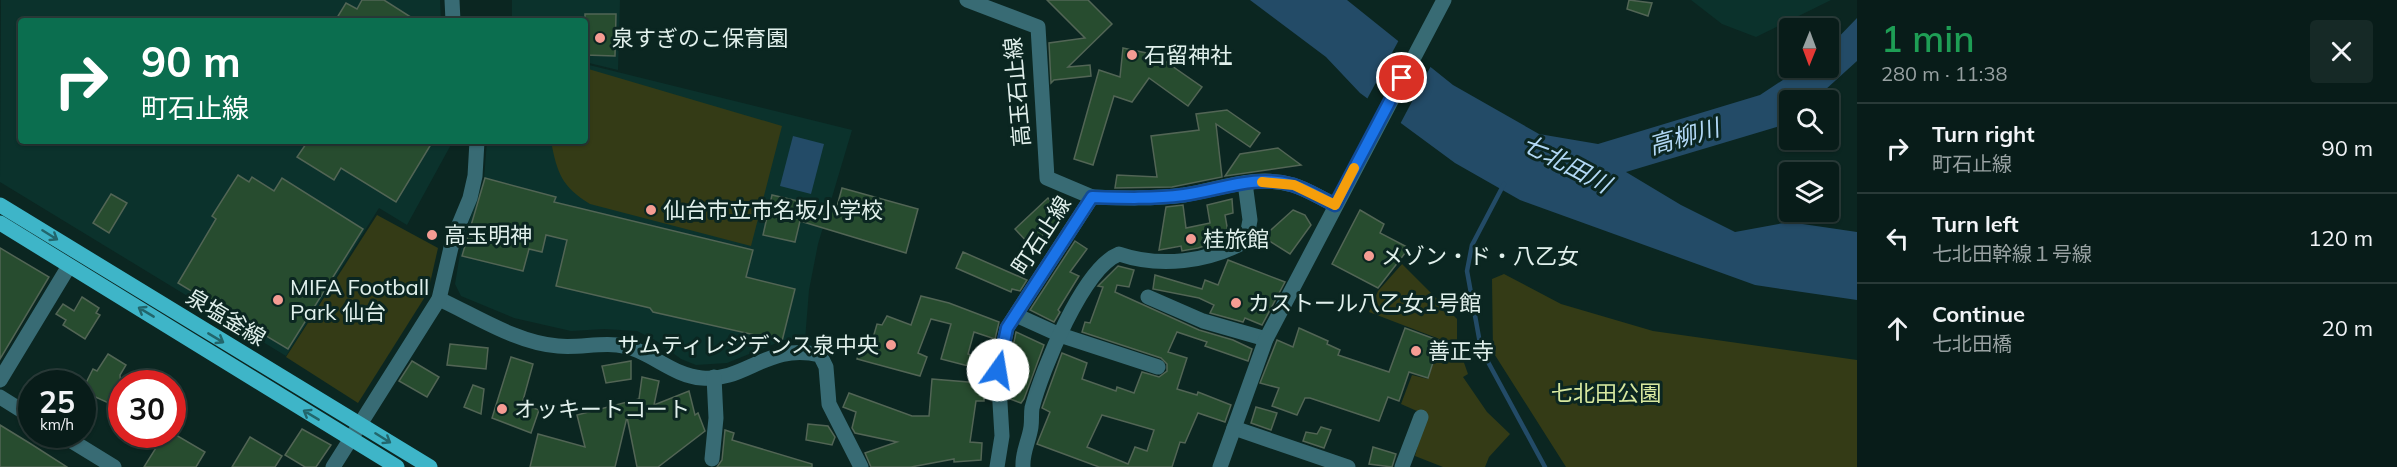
<!DOCTYPE html>
<html lang="en">
<head>
<meta charset="utf-8">
<style>
	:root { --surface:#081c19; --page:#162926; --text:#f1f3f6; --muted:#98a1a2; --line:#293a38 }
	body { margin:0; font-family:Mulish,"Noto Sans JP",sans-serif; background:var(--page); color:var(--text); height:100vh; display:flex; flex-direction:column; font-size:22px; white-space:nowrap }
	* { box-sizing:border-box; margin:0 }
	p { font-size:20px; color:var(--muted) }
	.icon { flex:none; width:33px; height:33px; fill:none; stroke:currentColor; stroke-width:2; stroke-linecap:round; stroke-linejoin:round }
	.map { position:relative; flex:1; overflow:hidden }
	.panel { display:flex; flex-direction:column; background:var(--surface); width:540px }
	.panel>* { flex:none }
	.hud { position:absolute; left:18px; top:18px; width:570px; height:126px; border-radius:6px; box-shadow:0 2px 4px #0004,0 0 0 2px var(--line); background:#0b6e4f; color:#fff; overflow:hidden }
	.needle { width:39px; rotate:181deg }
	.fabs { position:absolute; left:1779px; top:18px; display:grid; gap:12px }
	.fabs a { display:grid; place-items:center; width:60px; height:60px; border-radius:6px; background:var(--surface); box-shadow:0 2px 4px #0004,0 0 0 2px var(--line); font-size:30px }
	.speed { position:absolute; left:18px; top:370px; display:flex; gap:12px; font-size:30px; font-weight:700; text-align:center }
	.speed>* { display:grid; place-content:center; width:78px; height:78px; border-radius:50%; background:var(--surface); box-shadow:0 2px 4px #0004,0 0 0 2px var(--line); line-height:1 }
	.speed small { font-size:15px; font-weight:400 }
	.speed .limit { border:9px solid #d22; background:#fff; color:#111 }
	.pin { position:absolute; display:grid; place-items:center; width:51px; height:51px; color:#fff; margin:-26px; border:3px solid #fff; border-radius:50%; box-shadow:0 2px 6px #0007 }
	.me { position:absolute; width:66px; margin:-33px; rotate:13deg; stroke-linejoin:round; filter:drop-shadow(0 0 4px #0008) }
	.turn { display:flex; align-items:center; gap:21px; height:126px; padding:0 24px; font-size:27px }
	.turn .icon { width:78px; height:78px; stroke-width:2.5 }
	.turn b { display:block; font-size:42px; line-height:51px }
	.round { display:grid; place-items:center; flex:none; width:63px; height:63px; border-radius:6px; background:var(--page) }
	.summary { display:flex; align-items:center; justify-content:space-between; height:102px; padding:0 24px }
	h1 { font-size:36px; font-weight:600; line-height:45px; color:#1e9e55 }
	ul { padding:0; list-style:none }
	li { display:flex; align-items:center; gap:18px; height:90px; padding:0 24px; border-top:2px solid var(--line) }
	li div { flex:1 }
	li b { display:block; font-size:22px }
	li em { font-style:normal }
	main { display:flex; flex:1; min-height:0 }
	.map>svg:first-child { display:block }
	.built { fill:#0b322c }
	.green { fill:#343b16 }
	.water { fill:#234b67 }
	.pier { fill:#0b2621 }
	.lines { fill:none; stroke-linecap:round; stroke-linejoin:round }
	.stream { stroke:#234b67; stroke-width:4.5 }
	.building { fill:#274c2f; stroke:#526555; stroke-width:1.5; fill-rule:evenodd }
	.minor { stroke:#386b74; stroke-width:15 }
	.major { stroke:#3eb5c8; stroke-width:15 }
	.oneway { stroke:#22666c }
	.route-casing { stroke:#114b97; stroke-width:15 }
	.route { stroke:#1a73e8; stroke-width:10 }
	.slow { stroke:#f59e0b; stroke-width:10 }
	.poi-dot { fill:#f59c93; stroke:#0b2621; stroke-width:2 }
	.labels { text-anchor:middle; stroke-width:6; stroke-linejoin:round; paint-order:stroke }
	.poi-label { font-size:22px; fill:#e1f0ec; stroke:#0b2621; text-anchor:start }
	.street-label { font-size:22px; fill:#e1f0ec; stroke:#0b2621 }
	.park-label { font-size:22px; fill:#d8e89f; stroke:#0b2621 }
	.water-label { font-size:24px; font-style:italic; fill:#b2d8f5; stroke:#0b2621 }
</style>
</head>
<body>
<main>
<div class="map">
<svg width="1857" height="467" viewBox="0 0 1857 467">
	<rect width="100%" height="100%" fill="#0b2621"/>
	<g class="built">
		<path d="M1,0H440L441,21H21V141H453L407,225L379,208L286,356L0,182Z"/>
		<path d="M512,0H620L618,70L585,62V21H512Z"/>
		<path d="M1691,0H1831L1756,37L1722,24Z"/>
		<path d="M585,64L852,130L818,244L809,290L805,340H784L727,363L696,365L681,359L655,340L637,331L604,329L571,331L514,318L461,296L455,284L462,242L484,179L487,141H585Z"/>
	</g>
	<g class="green">
		<path d="M585,68L782,126L751,246L590,204C562,187 557,173 551,141H585Z"/>
		<path d="M377,215L438,248L428,292L358,403L286,357Z"/>
		<path d="M1402,264L1457,319V343L1468,374L1463,377L1487,412L1510,434L1489,457L1485,467H1443L1415,456L1426,415L1401,404L1412,375L1428,379L1442,340L1369,312L1378,291Z"/>
		<path d="M1504,274L1561,304L1653,331L1857,360V467H1566L1493,352L1492,279Z"/>
	</g>
	<g class="water">
		<path d="M1250,0H1347L1453,85L1539,134L1598,144L1760,95L1801,68H1828L1829,47L1857,18V61L1814,100H1790L1789,119L1780,126L1626,172L1681,205L1735,232L1789,222L1857,232V300L1755,285L1520,200L1455,163L1360,93L1326,57Z"/>
		<path d="M793,136L824,144L811,194L780,186Z"/>
	</g>
	<path class="pier" d="M1400,38L1432,64L1399,126L1366,101Z"/>
	<g class="lines">
		<path class="stream" d="M1504,184L1472,245L1467,271L1481,349L1545,467"/>
	</g>
	<g class="building">
		<path d="M362,0H384L417,21H335L346,3L357,9Z"/>
		<path d="M1047,0H1088L1112,24L1068,67L1090,65L1091,76L1054,80L1051,83L1049,43L1085,38Z"/>
		<path d="M1629,0L1652,3L1648,16L1627,9Z"/>
		<path d="M585,14H616L615,56L585,55Z"/>
		<path d="M1123,48L1156,55L1202,87L1188,106L1149,78L1132,102L1114,96L1093,165L1074,159L1099,70L1120,77Z"/>
		<path d="M1227,110L1260,133L1250,147L1216,124L1222,177L1172,187L1115,188L1117,175L1157,177L1151,136L1199,130L1196,114Z"/>
		<path d="M308,141H433L396,202L341,168L334,180L297,157Z"/>
		<path d="M1278,148L1301,165L1225,176L1240,154Z"/>
		<path d="M238,175L249,182L252,177L274,191L282,178L363,229L288,349L178,283L216,219L212,216Z"/>
		<path d="M485,178L556,197L554,202L753,250L746,277L795,289L782,341L653,312L650,308L556,286L567,240L546,235L542,252L529,249L523,271L462,256Z"/>
		<path d="M842,188L918,209L906,253L800,221L795,242L763,235L772,195L836,210Z"/>
		<path d="M111,194L127,203L109,233L93,223Z"/>
		<path d="M1048,198L1064,215L1031,246L1015,229Z"/>
		<path d="M1232,199L1233,213L1225,215L1229,238L1198,248L1182,251L1181,246L1159,250L1166,207L1183,205L1186,228L1210,223L1207,205Z"/>
		<path d="M1293,210L1305,215L1311,225L1290,254L1263,237Z"/>
		<path d="M1360,210L1384,224L1380,233L1409,248L1378,288L1332,264Z"/>
		<path d="M1075,241L1087,249L1070,272L1079,276L1058,310L1060,312L1054,322L1030,310Z"/>
		<path d="M0,248L49,277L0,359Z"/>
		<path d="M963,252L1027,280L1020,291L1012,289L1011,292L956,268Z"/>
		<path d="M1228,260L1285,282L1262,325L1245,318L1243,322L1210,313L1214,305L1199,298L1153,289L1155,275L1202,289L1205,280L1218,285Z"/>
		<path d="M1118,266L1134,270L1129,287L1117,285L1115,292L1199,330L1233,340L1252,349L1248,361L1205,346L1207,342L1177,332L1168,352L1187,358L1177,389L1197,395L1198,392L1231,405L1225,422L1198,413L1185,443L1180,442L1172,467H1099L1037,444L1050,412L1042,408L1062,353L1087,363L1082,379L1116,391L1117,387L1134,393L1142,372L1159,377L1167,371V364L1161,358L1082,332L1085,322L1090,323L1103,287L1098,286ZM1102,415L1154,430L1147,451L1135,447L1128,464L1087,447Z"/>
		<path d="M921,296L949,303L999,322L995,339L974,332L968,354L990,361L988,371L941,359L951,324L931,319L918,353L927,357L920,376L857,359L865,336L873,338L877,324L882,325L887,316L911,325Z"/>
		<path d="M82,297L99,308L96,313L100,315L85,339L63,325L66,320L56,314L63,304L74,311Z"/>
		<path d="M1299,328L1328,341L1327,344L1340,350L1338,355L1389,372L1405,328L1440,341L1428,378L1409,372L1399,401L1388,397L1379,421L1310,398H1305L1297,415L1272,406L1279,388L1260,383L1277,340L1293,347Z"/>
		<path d="M1016,332L1044,345L1024,399L1021,403L1010,399L1009,386L1012,376L1008,375V372Z"/>
		<path d="M450,344L488,348L486,369L447,365Z"/>
		<path d="M108,354L126,365L120,375L122,409L82,391L93,369L97,371Z"/>
		<path d="M511,357L533,364L522,404L539,410L531,433L492,418Z"/>
		<path d="M412,361L439,377L427,397L399,381Z"/>
		<path d="M631,361V379L606,383L602,366Z"/>
		<path d="M642,377L659,381L654,405L689,391L695,415L698,413L705,431L658,467H637L627,417L615,467H530L538,434L585,447L577,415L639,399Z"/>
		<path d="M932,379L980,383L979,386L984,387V401H976L970,442L982,443L981,460L954,462V459L911,467H871L865,453L897,442L855,433L852,428L856,412L843,407L849,393L912,416H929Z"/>
		<path d="M473,385L484,389L481,414L464,407Z"/>
		<path d="M1256,407L1277,413L1271,430L1251,423Z"/>
		<path d="M808,424L828,426L835,437L832,445L806,440Z"/>
		<path d="M0,425L31,444L67,467H0Z"/>
		<path d="M1321,427L1331,430L1324,448L1303,441L1306,432L1317,434Z"/>
		<path d="M302,429L331,445L316,467H305L285,455Z"/>
		<path d="M725,430L734,433L732,440L812,464V467H717L722,460Z"/>
		<path d="M164,435H176L205,452L196,467H144Z"/>
		<path d="M250,437L282,456L275,467H232Z"/>
		<path d="M1373,447L1396,454L1392,467L1369,464Z"/>
	</g>
	<g class="lines">
		<g class="minor">
			<path d="M452,0L453,21"/>
			<path d="M967,0L1038,27L1047,178L1092,197"/>
			<path d="M1148,297L1203,321L1266,339"/>
			<path d="M439,299C476,316 517,343 558,346C577,348 598,343 617,345C648,348 671,376 702,378C746,382 768,342 820,355L826,367L829,404L861,467"/>
			<path d="M1016,315L1060,335L1158,367"/>
			<path d="M0,380L69,266"/>
			<path d="M0,397L32,417"/>
			<path d="M1234,428L1348,467"/>
			<path d="M62,435L114,467"/>
			<path d="M712,459L716,418L714,377"/>
			<path d="M333,467L439,299L453,239L470,198L475,176L477,141"/>
			<path d="M997,467L1002,436L998,370L1007,328L1092,197C1123,198 1153,199 1184,195C1221,189 1255,174 1293,185C1307,189 1322,199 1335,205"/>
			<path d="M1023,467C1022,452 1029,441 1031,427C1032,420 1031,414 1032,408C1042,370 1083,268 1119,254C1160,268 1208,262 1246,241L1250,220L1245,183"/>
			<path d="M1220,467L1266,339L1444,0"/>
			<path d="M1402,467L1421,417"/>
		</g>
		<g class="major">
			<path d="M0,205L430,467"/>
			<path d="M0,223L397,467"/>
		</g>
	</g>
	<defs><path id="oneway-shaft" d="M-6 0H5M1.5-3L5.5 0L1.5 3" fill="none" stroke-width="1.6" stroke-linecap="round" stroke-linejoin="round" transform="scale(1.5)"/></defs>
	<g class="oneway">
		<use href="#oneway-shaft" transform="translate(50 235) rotate(32)"/>
		<use href="#oneway-shaft" transform="translate(146 312) rotate(-149)"/>
		<use href="#oneway-shaft" transform="translate(216 338) rotate(31)"/>
		<use href="#oneway-shaft" transform="translate(311 415) rotate(-149)"/>
		<use href="#oneway-shaft" transform="translate(383 438) rotate(32)"/>
	</g>
	<g class="lines">
		<g class="route-casing">
			<path id="route" d="M998,370L1007,328L1092,197C1123,198 1153,199 1184,195C1221,190 1255,174 1293,185C1307,189 1322,199 1335,205L1402,78"/>
		</g>
		<use href="#route" class="route"/>
		<path class="slow" d="M1262,182L1294,185L1335,205L1354,168"/>
	</g>
	<g class="poi-dot">
		<circle cx="600" cy="38" r="6"/>
		<circle cx="1132" cy="55" r="6"/>
		<circle cx="651" cy="210" r="6"/>
		<circle cx="432" cy="235" r="6"/>
		<circle cx="1191" cy="239" r="6"/>
		<circle cx="1369" cy="256" r="6"/>
		<circle cx="278" cy="300" r="6"/>
		<circle cx="1236" cy="303" r="6"/>
		<circle cx="891" cy="345" r="6"/>
		<circle cx="1416" cy="351" r="6"/>
		<circle cx="502" cy="409" r="6"/>
	</g>
	<g class="labels">
		<g class="poi-label">
			<text x="612" y="46">泉すぎのこ保育園</text>
			<text x="1144" y="63">石留神社</text>
			<text x="663" y="218">仙台市立市名坂小学校</text>
			<text x="444" y="243">高玉明神</text>
			<text x="1203" y="247">桂旅館</text>
			<text x="1381" y="264">メゾン・ド・八乙女</text>
			<text x="290" y="295">MIFA Football<tspan x="290" dy="25">Park 仙台</tspan></text>
			<text x="1248" y="311">カストール八乙女1号館</text>
			<text x="879" y="353" text-anchor="end">サムティレジデンス泉中央</text>
			<text x="1428" y="359">善正寺</text>
			<text x="514" y="417">オッキートコート</text>
		</g>
		<g class="street-label">
			<text transform="translate(1017 92) rotate(-95)" y="8">高玉石止線</text>
			<text transform="translate(1041 235) rotate(-57)" y="8">町石止線</text>
			<text transform="translate(226 317) rotate(31)" y="8">泉塩釜線</text>
		</g>
		<g class="park-label">
			<text x="1606" y="401">七北田公園</text>
		</g>
		<g class="water-label">
			<text transform="translate(1684 137) rotate(-16)" y="8">高柳川</text>
			<text transform="translate(1566 164) rotate(28)" y="8">七北田川</text>
		</g>
	</g>
</svg>
<div class="fabs">
<a><svg class="needle" viewBox="-14 -14 28 28"><path d="M0-13l5 13h-10z" fill="#e53935"/><path d="M0 13l5-13h-10z" fill="#98a1a2"/></svg></a>
<a><svg class="icon" aria-label="search" viewBox="0 0 24 24"><circle cx="10" cy="10" r="6"/><path d="M15 15l6 6"/></svg></a>
<a><svg class="icon" aria-label="layers" viewBox="0 0 24 24"><path d="M12 4l9 5-9 5-9-5zM3 14l9 5 9-5"/></svg></a>
</div>
<div class="speed"><div>25<small>km/h</small></div><div class="limit">30</div></div>
<div class="pin" style="left:1402px;top:78px;background:#d93025"><svg class="icon" aria-label="arrive" viewBox="0 0 24 24"><path d="M6 21V4h12l-3 4 3 4H6"/></svg></div>
<svg class="me" style="left:998px;top:370px" viewBox="-20 -20 40 40"><circle r="19" fill="#fff"/><path d="M0-13L10 11 0 6-10 11z" fill="#1a73e8"/></svg>
<div class="hud">
<div class="turn"><svg class="icon" aria-label="right" viewBox="0 0 24 24"><path d="M7 20v-9h11M14 6l5 5-5 5"/></svg><div><b>90 m</b>町石止線</div></div>
</div>
</div>
<section class="panel">
<div class="summary"><div><h1>1 min</h1><p>280 m · 11:38</p></div><a class="round"><svg class="icon" aria-label="close" viewBox="0 0 24 24"><path d="M6 6l12 12M18 6L6 18"/></svg></a></div>
<ul>
<li><svg class="icon" aria-label="right" viewBox="0 0 24 24"><path d="M7 20v-9h11M14 6l5 5-5 5"/></svg><div><b>Turn right</b><p>町石止線</p></div><em>90 m</em></li>
<li><svg class="icon" aria-label="left" viewBox="0 0 24 24"><path d="M17 20v-9H6M10 6l-5 5 5 5"/></svg><div><b>Turn left</b><p>七北田幹線１号線</p></div><em>120 m</em></li>
<li><svg class="icon" aria-label="ahead" viewBox="0 0 24 24"><path d="M12 20V5M6 11l6-6 6 6"/></svg><div><b>Continue</b><p>七北田橋</p></div><em>20 m</em></li>
</ul>
</section>
</main>
</body>
</html>
